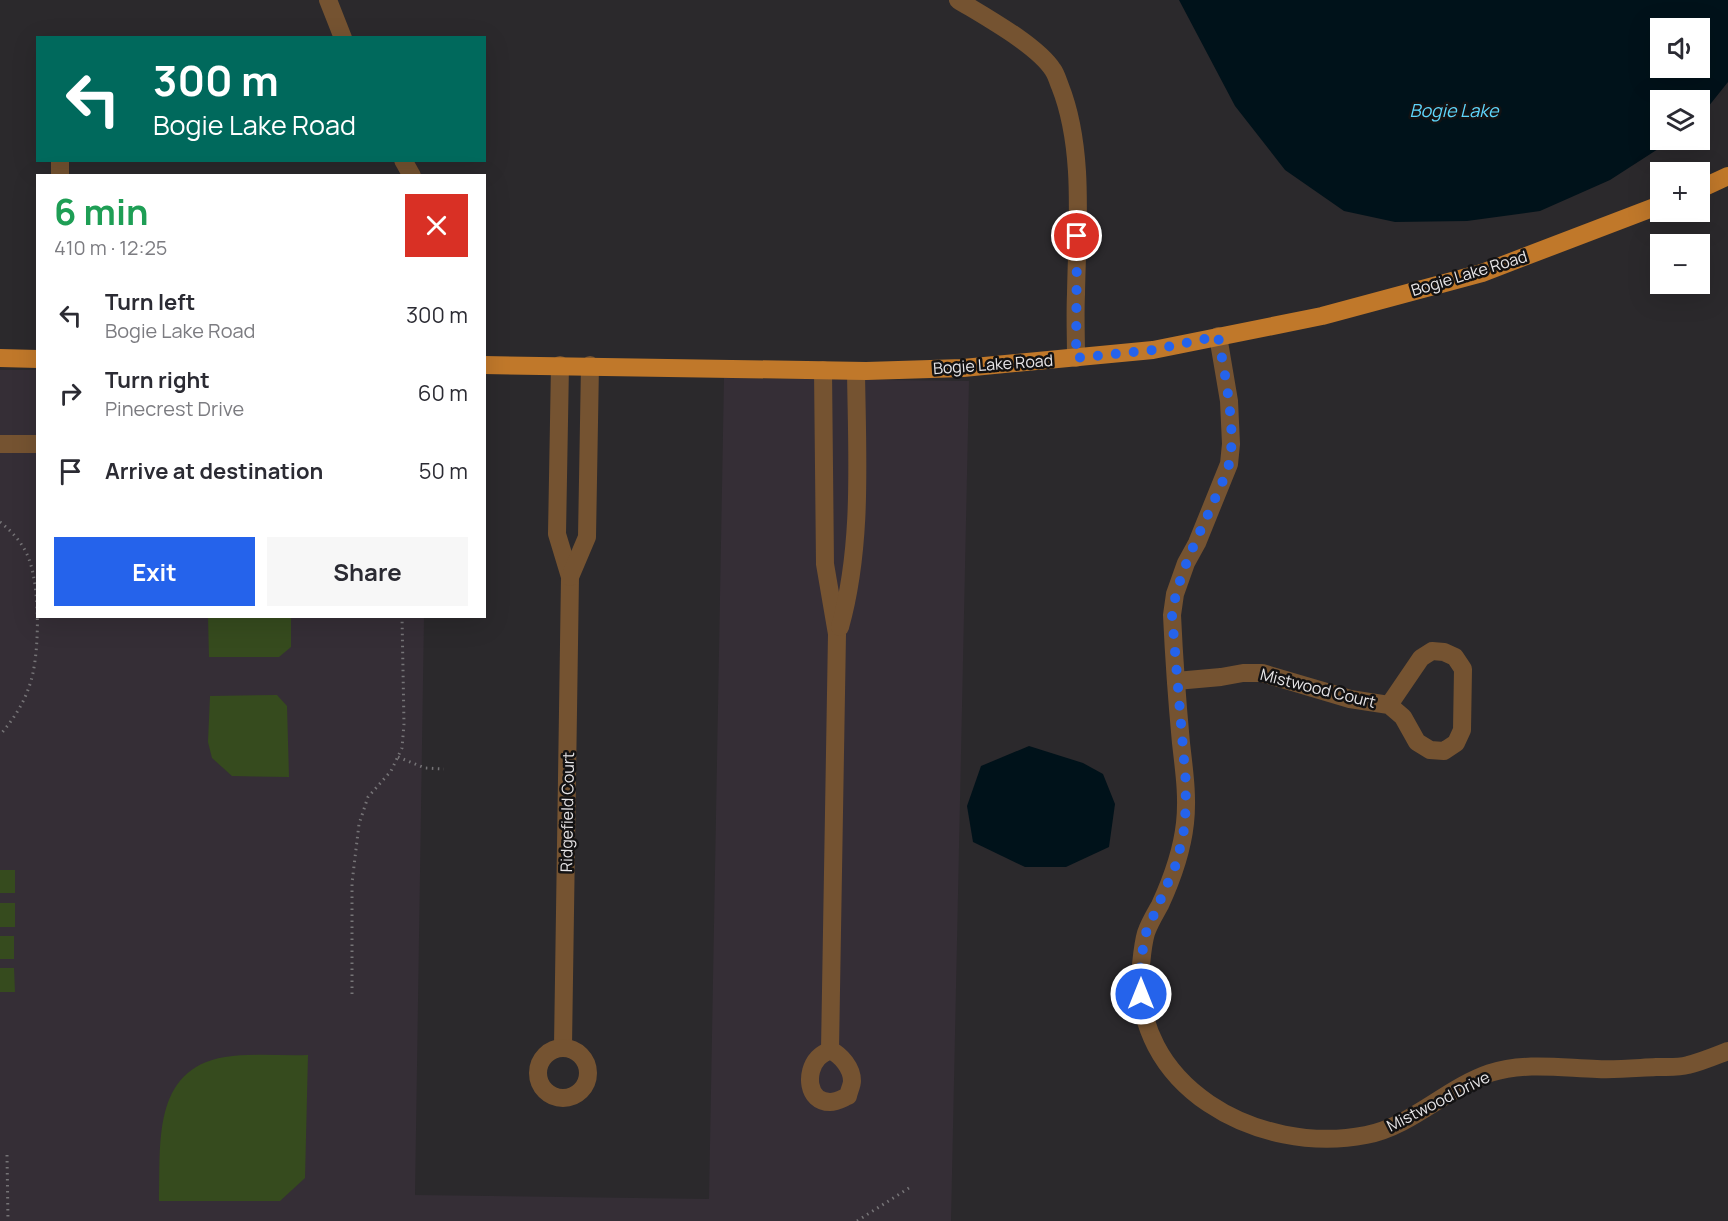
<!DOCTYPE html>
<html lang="en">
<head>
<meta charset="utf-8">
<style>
	:root { --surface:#fff; --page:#f7f7f7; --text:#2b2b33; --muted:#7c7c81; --accent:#2563eb }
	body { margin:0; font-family:Manrope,sans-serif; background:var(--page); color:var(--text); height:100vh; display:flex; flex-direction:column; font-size:22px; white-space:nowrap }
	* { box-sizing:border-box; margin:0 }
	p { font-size:20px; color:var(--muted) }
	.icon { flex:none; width:33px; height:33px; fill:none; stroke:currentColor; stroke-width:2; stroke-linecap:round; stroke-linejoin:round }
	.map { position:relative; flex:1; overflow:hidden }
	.sheet { position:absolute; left:36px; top:174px; width:450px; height:444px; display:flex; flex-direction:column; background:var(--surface); border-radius:0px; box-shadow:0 6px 24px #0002 }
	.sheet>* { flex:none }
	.hud { position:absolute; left:36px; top:36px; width:450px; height:126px; border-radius:0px; box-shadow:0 6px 24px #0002; background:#00695c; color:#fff; overflow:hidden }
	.controls { position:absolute; left:1650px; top:18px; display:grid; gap:12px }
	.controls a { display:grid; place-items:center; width:60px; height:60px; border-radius:0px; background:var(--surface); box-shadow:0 6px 24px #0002; font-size:30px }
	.pin { position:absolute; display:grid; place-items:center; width:51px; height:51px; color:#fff; margin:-26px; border:3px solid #fff; border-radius:50%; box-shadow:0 2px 6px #0007 }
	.me { position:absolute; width:66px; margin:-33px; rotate:0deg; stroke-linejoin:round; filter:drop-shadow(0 0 4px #0008) }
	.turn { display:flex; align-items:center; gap:21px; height:126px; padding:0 18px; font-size:27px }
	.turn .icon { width:78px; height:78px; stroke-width:2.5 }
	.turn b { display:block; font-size:42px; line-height:51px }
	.round { display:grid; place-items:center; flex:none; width:63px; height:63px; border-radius:0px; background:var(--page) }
	.headline { display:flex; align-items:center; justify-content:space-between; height:102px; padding:0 18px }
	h1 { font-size:36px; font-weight:700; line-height:45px; color:#1e9e55 }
	.button { display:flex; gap:12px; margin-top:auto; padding:12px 18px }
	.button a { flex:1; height:69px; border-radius:0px; background:var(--accent); color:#fff; font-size:24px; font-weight:700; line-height:69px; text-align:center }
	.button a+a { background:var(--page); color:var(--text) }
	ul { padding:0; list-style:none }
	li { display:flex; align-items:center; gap:18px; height:78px; padding:0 18px }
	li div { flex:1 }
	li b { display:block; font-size:22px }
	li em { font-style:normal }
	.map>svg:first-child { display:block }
	.built { fill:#352e36 }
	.green { fill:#364b1e }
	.water { fill:#00121a; fill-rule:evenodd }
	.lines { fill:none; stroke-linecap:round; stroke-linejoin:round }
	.path { stroke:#767477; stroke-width:3; stroke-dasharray:1.5 4.5; stroke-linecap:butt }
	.minor { stroke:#755331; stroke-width:18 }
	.major { stroke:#c0782a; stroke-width:18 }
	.route { stroke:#2563eb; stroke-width:10; stroke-dasharray:0 18 }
	.labels { text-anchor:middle; stroke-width:5; stroke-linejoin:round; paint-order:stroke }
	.street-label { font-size:16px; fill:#e8e6e8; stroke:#131213 }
	.water-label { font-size:18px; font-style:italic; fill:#5fd6fc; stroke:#131213 }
</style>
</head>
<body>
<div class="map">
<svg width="1728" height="1221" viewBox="0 0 1728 1221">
	<rect width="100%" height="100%" fill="#2b292c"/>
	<path class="built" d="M0,370H37L38,616L424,617L415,1195L709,1199L724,378L969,381L951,1221H0Z"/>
	<g class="green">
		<path d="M208,617H291V647L279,657H209Z"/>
		<path d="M277,695L287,706L289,777L232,776L212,758L208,742L210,696Z"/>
		<rect x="0" y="870" width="15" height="23"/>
		<rect x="0" y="903" width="15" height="24"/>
		<rect x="0" y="936" width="14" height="23"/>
		<path d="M0,968H14L15,992H0Z"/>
		<path d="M308,1055L305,1178L280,1201H159C161,1145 151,1069 225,1057C252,1053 281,1056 308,1055Z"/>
	</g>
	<g class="water">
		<path d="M1179,0H1728V82L1700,117V100H1660V140H1672L1610,180L1540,211L1467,221L1395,222L1344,211L1285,170L1235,106ZM1660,28H1700V68H1660Z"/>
		<path d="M1029,746L1083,763L1103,774L1115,804L1109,847L1066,867H1025L973,842L967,806L981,766Z"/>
	</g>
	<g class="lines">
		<g class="path">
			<path d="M0,522C14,533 25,546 30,562C40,592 40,658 29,687C23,705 12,721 0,735"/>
			<path d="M398,757L425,768L444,769"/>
			<path d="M352,994V883L359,824L368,797L391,771L402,748L404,724L402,616"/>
			<path d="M7,1155L8,1221"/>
			<path d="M857,1221L909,1188"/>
		</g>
		<g class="minor">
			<path d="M328,0L343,38"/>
			<path d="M958,0C984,16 1037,45 1053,70C1056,74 1058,81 1060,86C1085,149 1077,228 1076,294C1075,315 1076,336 1076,358"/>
			<path d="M403,160L412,176"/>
			<path d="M60,176V160"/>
			<path d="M1218,336L1229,401L1231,444L1229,464L1197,543L1186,563L1175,594L1172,615C1174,658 1177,700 1181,743C1184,770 1188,796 1185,823C1182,851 1172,879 1160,905C1155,914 1149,924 1146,933C1143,943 1142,955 1141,965C1129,1087 1259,1156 1366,1135C1412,1126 1446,1088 1490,1073C1525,1062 1562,1068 1597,1069C1616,1070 1636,1068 1656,1067C1666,1067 1678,1068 1688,1065C1701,1062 1715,1056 1728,1051"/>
			<path d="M560,365L557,534L570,577L563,1046"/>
			<path d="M823,370L825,564L837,634L830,1050C826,1052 821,1055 818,1058C805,1072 807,1102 830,1102C837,1102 843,1098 848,1096C849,1091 852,1085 852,1081C852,1068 841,1055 830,1050"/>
			<path d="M0,444H38"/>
			<path d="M570,577L587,537L590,365"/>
			<path d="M840,627C863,545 857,455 856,371"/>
			<path d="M1176,681L1221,677L1243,673H1262L1350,699L1389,705L1403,717L1417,742L1430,750L1444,751L1456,743L1462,730L1463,669L1455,657L1444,652L1432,651L1421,658L1389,705"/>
			<circle cx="563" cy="1073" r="25"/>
		</g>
		<g class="major">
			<path d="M1700,189L1728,176"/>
			<path d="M0,358L38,359"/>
			<path d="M484,365L866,371L963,368L1153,350L1322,316L1482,273L1660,205"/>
		</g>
	</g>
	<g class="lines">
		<path class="route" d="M1077,236L1076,358L1153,350L1218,336C1224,370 1237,431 1229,464C1226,475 1221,485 1217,494C1200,534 1178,572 1172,615L1186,784L1185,825L1177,862L1145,935L1140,968L1141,994"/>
	</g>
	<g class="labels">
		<g class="street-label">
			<text transform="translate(1469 273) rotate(-17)" y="6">Bogie Lake Road</text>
			<text transform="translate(993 364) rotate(-4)" y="6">Bogie Lake Road</text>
			<text transform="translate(1318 688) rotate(14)" y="6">Mistwood Court</text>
			<text transform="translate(567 812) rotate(-89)" y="6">Ridgefield Court</text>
			<text transform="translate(1438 1101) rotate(-27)" y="6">Mistwood Drive</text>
		</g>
		<g class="water-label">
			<text x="1454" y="117">Bogie Lake</text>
		</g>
	</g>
</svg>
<div class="controls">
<a><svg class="icon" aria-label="sound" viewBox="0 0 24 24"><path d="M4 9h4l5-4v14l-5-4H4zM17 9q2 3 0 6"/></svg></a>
<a><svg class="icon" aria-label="layers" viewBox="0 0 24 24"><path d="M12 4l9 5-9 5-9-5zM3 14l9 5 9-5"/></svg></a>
<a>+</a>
<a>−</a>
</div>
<div class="pin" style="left:1077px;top:236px;background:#d93025"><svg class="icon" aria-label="arrive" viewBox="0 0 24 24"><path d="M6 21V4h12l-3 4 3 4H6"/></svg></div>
<svg class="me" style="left:1141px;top:994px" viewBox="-20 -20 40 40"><circle r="17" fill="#2563eb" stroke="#fff" stroke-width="3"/><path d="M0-11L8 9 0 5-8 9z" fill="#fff"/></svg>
<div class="hud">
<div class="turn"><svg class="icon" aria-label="left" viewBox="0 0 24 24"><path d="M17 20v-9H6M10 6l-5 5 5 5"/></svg><div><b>300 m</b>Bogie Lake Road</div></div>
</div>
<section class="sheet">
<div class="headline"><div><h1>6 min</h1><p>410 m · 12:25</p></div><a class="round" style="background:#d93025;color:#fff"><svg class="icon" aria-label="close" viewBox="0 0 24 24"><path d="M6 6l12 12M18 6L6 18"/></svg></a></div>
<ul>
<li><svg class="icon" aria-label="left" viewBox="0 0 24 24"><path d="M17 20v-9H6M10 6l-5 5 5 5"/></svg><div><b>Turn left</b><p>Bogie Lake Road</p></div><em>300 m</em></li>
<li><svg class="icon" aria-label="right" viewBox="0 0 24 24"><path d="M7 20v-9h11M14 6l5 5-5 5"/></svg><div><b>Turn right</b><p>Pinecrest Drive</p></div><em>60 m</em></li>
<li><svg class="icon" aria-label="arrive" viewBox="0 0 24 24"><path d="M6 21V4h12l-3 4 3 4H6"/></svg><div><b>Arrive at destination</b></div><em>50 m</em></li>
</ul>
<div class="button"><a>Exit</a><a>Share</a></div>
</section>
</div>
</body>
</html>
